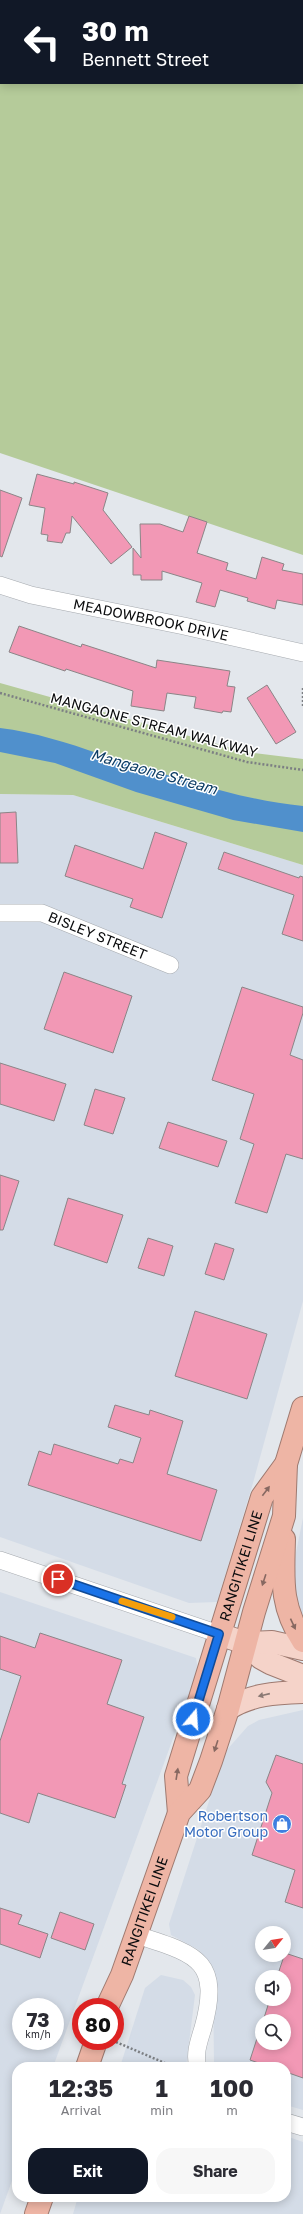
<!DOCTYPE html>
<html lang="en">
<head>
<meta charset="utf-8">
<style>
	:root { --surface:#fff; --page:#f7f7f7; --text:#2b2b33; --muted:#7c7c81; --accent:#111827 }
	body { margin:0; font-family:"Golos Text",sans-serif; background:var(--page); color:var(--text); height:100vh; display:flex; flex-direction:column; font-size:15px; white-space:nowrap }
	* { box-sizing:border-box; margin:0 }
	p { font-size:13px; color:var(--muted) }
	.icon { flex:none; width:22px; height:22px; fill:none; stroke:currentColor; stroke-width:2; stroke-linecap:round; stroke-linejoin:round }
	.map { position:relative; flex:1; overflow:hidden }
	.sheet { position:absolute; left:12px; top:2062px; width:279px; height:140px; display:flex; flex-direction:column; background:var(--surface); border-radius:16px; box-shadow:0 2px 10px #0003 }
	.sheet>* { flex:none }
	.hud { position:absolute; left:0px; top:0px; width:303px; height:84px; box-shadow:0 2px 10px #0003; background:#111827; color:#fff; overflow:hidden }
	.needle { width:26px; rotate:60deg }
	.tools { position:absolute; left:255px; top:1926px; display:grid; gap:8px }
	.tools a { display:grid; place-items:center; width:36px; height:36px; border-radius:50%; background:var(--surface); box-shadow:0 2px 10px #0003; font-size:20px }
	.speed { position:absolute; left:12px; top:1998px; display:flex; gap:8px; font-size:20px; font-weight:700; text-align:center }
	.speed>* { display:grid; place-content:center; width:52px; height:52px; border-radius:50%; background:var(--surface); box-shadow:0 2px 10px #0003; line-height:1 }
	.speed small { font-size:10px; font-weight:400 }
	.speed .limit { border:6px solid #d22; background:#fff; color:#111 }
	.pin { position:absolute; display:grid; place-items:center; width:34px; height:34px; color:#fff; margin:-17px; border:2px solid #fff; border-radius:50%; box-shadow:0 1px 4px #0007 }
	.me { position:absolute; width:44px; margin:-22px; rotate:18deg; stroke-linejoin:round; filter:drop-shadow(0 0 3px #0008) }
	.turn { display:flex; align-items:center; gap:14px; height:84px; padding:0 16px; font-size:18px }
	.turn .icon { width:52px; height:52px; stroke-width:2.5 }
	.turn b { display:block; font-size:28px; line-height:34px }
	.eta { display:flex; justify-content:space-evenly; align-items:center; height:68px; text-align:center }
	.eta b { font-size:24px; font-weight:700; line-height:28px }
	.action { display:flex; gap:8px; margin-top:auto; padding:8px 16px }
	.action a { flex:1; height:46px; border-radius:16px; background:var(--accent); color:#fff; font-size:16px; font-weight:700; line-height:46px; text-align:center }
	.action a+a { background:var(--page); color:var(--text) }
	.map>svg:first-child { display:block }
	.built { fill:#d4dce7; fill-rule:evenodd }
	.green { fill:#b5cb9a; fill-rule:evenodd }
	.water { fill:#5090cc }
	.building { fill:#f298b5; stroke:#8b8587 }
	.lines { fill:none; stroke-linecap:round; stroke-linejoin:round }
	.minor-casing { stroke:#a6aaaf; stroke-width:18 }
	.major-casing { stroke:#9e7a70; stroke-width:24 }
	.highway-casing { stroke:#9e7a70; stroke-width:24 }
	.path { stroke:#7c7f83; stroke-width:2.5; stroke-dasharray:2 2; stroke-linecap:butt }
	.minor { stroke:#fff; stroke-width:17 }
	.major { stroke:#f5d3c9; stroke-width:22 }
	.highway { stroke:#eeb5a5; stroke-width:22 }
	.oneway { fill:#876861 }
	.oneway2 { fill:#8b7974 }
	.route-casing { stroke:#114b97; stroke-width:10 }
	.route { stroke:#1a73e8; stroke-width:7 }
	.slow { stroke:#f59e0b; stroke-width:7 }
	.labels { text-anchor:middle; stroke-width:3; stroke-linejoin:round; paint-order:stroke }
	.street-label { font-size:14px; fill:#0a0b0d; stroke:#fff }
	.shop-label { font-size:14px; fill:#366cbe; stroke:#fff; text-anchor:end }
	.water-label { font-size:15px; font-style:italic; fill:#0d3d65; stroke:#fff }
</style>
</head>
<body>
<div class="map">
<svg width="303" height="2214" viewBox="0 0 303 2214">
	<rect width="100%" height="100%" fill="#e3e7ec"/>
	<g class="built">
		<path d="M0,794L73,795L303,865V1301L253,1483L217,1602L189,1603L0,1537Z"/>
		<path d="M303,1518V1618L289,1587Z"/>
		<path d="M0,1592L196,1658L198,1670L53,2067H17V2167L0,2214ZM21,2007H55V2041H21Z"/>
		<path d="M303,1710V2110L286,2105V2067H216L214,2065L213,1974L199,1950L171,1935L169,1924L225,1752L248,1726L259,1720ZM262,1933H284V1955H262ZM262,1977H284V1999H262ZM262,2021H284V2043H262Z"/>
		<path d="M161,1975L183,1980L191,1987L195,1995L186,2067H120L145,1988Z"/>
		<path d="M286,2136L303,2142V2214H73L78,2197H286Z"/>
	</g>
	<g class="green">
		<path d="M0,0H303V555L0,453ZM1,1H302V83H1Z"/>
		<path d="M0,683L246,752L303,759V865L73,795L0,794Z"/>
	</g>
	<path class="water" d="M0,728C34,732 68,743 100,754C167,774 233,799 303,806V832L233,820L136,792L55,763L0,752Z"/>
	<g class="building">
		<path d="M37,474L74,484V482L108,493L103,510L132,547L111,564L72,516L70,533H66L62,543L47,541L48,535L41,534L45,508L29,505Z"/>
		<path d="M0,490L22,498L2,557L0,556Z"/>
		<path d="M189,516L207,522L197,553L228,563L226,570L256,579L262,557L284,564L282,570L303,574V605L277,600L275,609L247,601L248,598L220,590L215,607L196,602L202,583L162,571V580H141V575H133V548L141,558L140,524H160L183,532Z"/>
		<path d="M19,626L81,647L82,644L156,668L157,660L230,671L227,686L235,687L231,712L223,711L222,713L194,708L196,697L167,693L164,711L131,706L133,691L66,669L65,671L9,652Z"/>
		<path d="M267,685L296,732L276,744L247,698Z"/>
		<path d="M16,812L18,863H0V813Z"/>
		<path d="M155,832L187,843L162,918L130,907L133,899L65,876L75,845L143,869Z"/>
		<path d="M224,852L299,878L300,876L303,877V941L282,934L294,895L218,869Z"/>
		<path d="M64,972L132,996L113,1053L44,1029Z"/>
		<path d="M242,987L303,1007V1013L290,1055L303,1060V1159L286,1154L267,1213L235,1203L254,1144L240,1139L254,1094L212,1080Z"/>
		<path d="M0,1063L66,1084L54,1121L0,1104Z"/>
		<path d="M95,1089L125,1098L113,1134L84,1125Z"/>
		<path d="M168,1122L227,1141L218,1167L159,1148Z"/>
		<path d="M0,1175L19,1181L3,1230H0Z"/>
		<path d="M68,1198L123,1215L107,1263L54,1245Z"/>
		<path d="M148,1238L173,1246L164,1276L138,1268Z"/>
		<path d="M215,1243L234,1249L224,1280L205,1274Z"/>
		<path d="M195,1311L267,1334L247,1399L175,1376Z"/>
		<path d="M115,1405L149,1415L150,1410L183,1421L167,1474L217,1490L201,1541L28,1485L39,1451L51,1455L54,1444L118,1464L120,1459L133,1463L141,1438L108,1427Z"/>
		<path d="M40,1633L122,1660L107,1704L144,1717L122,1784L126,1785L115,1818L38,1793L29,1823L0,1813V1741L21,1676L0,1669V1636L35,1648Z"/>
		<path d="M276,1755L303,1764V1908L285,1902L295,1870L252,1855L272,1793L266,1782Z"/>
		<path d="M0,1908L22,1915L18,1924L48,1934L40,1958L0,1944Z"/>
		<path d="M60,1912L94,1924L85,1950L51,1938Z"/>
		<path d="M285,1953L303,1959V2078L286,2072V2067H270L250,2060L262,2023V2043H284V2021H263L270,1999H284V1977H277Z"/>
	</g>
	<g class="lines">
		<g class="minor-casing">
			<g id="minor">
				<path id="s1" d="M0,585L31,595L184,626L303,653"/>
				<path id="s2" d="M0,913H42L170,965"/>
				<path d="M0,1560L219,1634"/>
				<path d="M137,1935C195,1954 222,1959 203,2028C199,2041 194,2054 198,2067"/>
				<path d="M286,2122L303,2127"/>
			</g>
		</g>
		<g class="major-casing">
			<g id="major">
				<path d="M219,1634L245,1643L261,1658L270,1663L303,1676"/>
				<path d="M245,1643L272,1642L303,1649"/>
				<path d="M228,1709C251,1694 276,1693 303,1692"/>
			</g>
		</g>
		<g class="highway-casing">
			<g id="highway">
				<path d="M284,1539C283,1580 280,1606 303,1641"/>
				<path id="s3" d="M179,1813L176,1776L262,1497L286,1464"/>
				<path id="s4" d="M107,2007L122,1975L179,1813L200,1790L211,1761L228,1709L254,1612L284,1516L286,1464L303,1408"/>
				<path d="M87,2067L96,2041"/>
				<path d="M36,2214L42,2197"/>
			</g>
		</g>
		<g class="path">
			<path d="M303,688V706"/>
			<path d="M0,693L247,762L303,770"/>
			<path d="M116,2042L174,2067"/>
		</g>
		<use href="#minor" class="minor"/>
		<use href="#major" class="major"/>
		<use href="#highway" class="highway"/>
	</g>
	<defs><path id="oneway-solid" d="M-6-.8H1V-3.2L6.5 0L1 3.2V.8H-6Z"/></defs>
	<g class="oneway">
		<use href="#oneway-solid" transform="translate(266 1491) rotate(-53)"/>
		<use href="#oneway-solid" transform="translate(264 1580) rotate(108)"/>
		<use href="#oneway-solid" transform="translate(293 1624) rotate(65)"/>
		<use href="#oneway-solid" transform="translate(216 1746) rotate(108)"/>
		<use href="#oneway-solid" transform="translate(177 1774) rotate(-81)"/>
	</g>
	<use class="oneway2" href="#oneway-solid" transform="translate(264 1695) rotate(167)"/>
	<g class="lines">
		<g class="route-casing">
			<path id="route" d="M58,1579L219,1634L193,1719"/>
		</g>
		<use href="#route" class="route"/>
		<path class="slow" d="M122,1601L172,1617"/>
	</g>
	<defs>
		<g id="shop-disc" transform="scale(1)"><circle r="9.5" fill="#3f7fe0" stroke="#fff"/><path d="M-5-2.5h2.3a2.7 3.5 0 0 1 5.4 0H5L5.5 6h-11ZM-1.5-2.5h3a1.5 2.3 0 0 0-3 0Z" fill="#fff"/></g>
	</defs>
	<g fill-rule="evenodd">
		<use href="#shop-disc" x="282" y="1824"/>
	</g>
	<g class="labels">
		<g class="street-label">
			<text dy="5" stroke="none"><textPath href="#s1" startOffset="155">MEADOWBROOK DRIVE</textPath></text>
			<text transform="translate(154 725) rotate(15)" y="5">MANGAONE STREAM WALKWAY</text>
			<text dy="5" stroke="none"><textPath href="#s2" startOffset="102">BISLEY STREET</textPath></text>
			<text dy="5" stroke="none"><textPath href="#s3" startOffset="257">RANGITIKEI LINE</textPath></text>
			<text dy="5" stroke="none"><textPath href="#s4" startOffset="103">RANGITIKEI LINE</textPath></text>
		</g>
		<g class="shop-label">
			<text x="268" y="1821">Robertson<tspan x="268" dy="16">Motor Group</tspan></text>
		</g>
		<g class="water-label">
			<text transform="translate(154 772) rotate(16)" y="5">Mangaone Stream</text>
		</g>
	</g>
</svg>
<div class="tools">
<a><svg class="needle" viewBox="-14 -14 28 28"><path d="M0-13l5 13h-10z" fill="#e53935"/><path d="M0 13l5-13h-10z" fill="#7c7c81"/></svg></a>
<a><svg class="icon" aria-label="sound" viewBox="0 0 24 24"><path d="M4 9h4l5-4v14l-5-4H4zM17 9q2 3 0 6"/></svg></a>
<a><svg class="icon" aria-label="search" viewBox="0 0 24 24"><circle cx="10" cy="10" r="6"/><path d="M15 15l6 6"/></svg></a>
</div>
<div class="speed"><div>73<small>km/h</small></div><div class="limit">80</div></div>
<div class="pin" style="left:58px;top:1579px;background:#d93025"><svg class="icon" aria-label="arrive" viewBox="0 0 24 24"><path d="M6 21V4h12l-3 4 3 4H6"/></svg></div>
<svg class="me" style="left:193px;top:1719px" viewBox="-20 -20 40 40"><circle r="17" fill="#1a73e8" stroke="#fff" stroke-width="3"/><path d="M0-11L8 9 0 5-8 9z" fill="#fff"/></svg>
<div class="hud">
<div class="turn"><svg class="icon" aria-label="left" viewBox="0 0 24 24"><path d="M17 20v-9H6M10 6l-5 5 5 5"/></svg><div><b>30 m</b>Bennett Street</div></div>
</div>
<section class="sheet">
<div class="eta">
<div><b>12:35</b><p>Arrival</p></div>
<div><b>1</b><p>min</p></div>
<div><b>100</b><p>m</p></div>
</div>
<div class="action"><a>Exit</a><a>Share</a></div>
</section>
</div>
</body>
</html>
